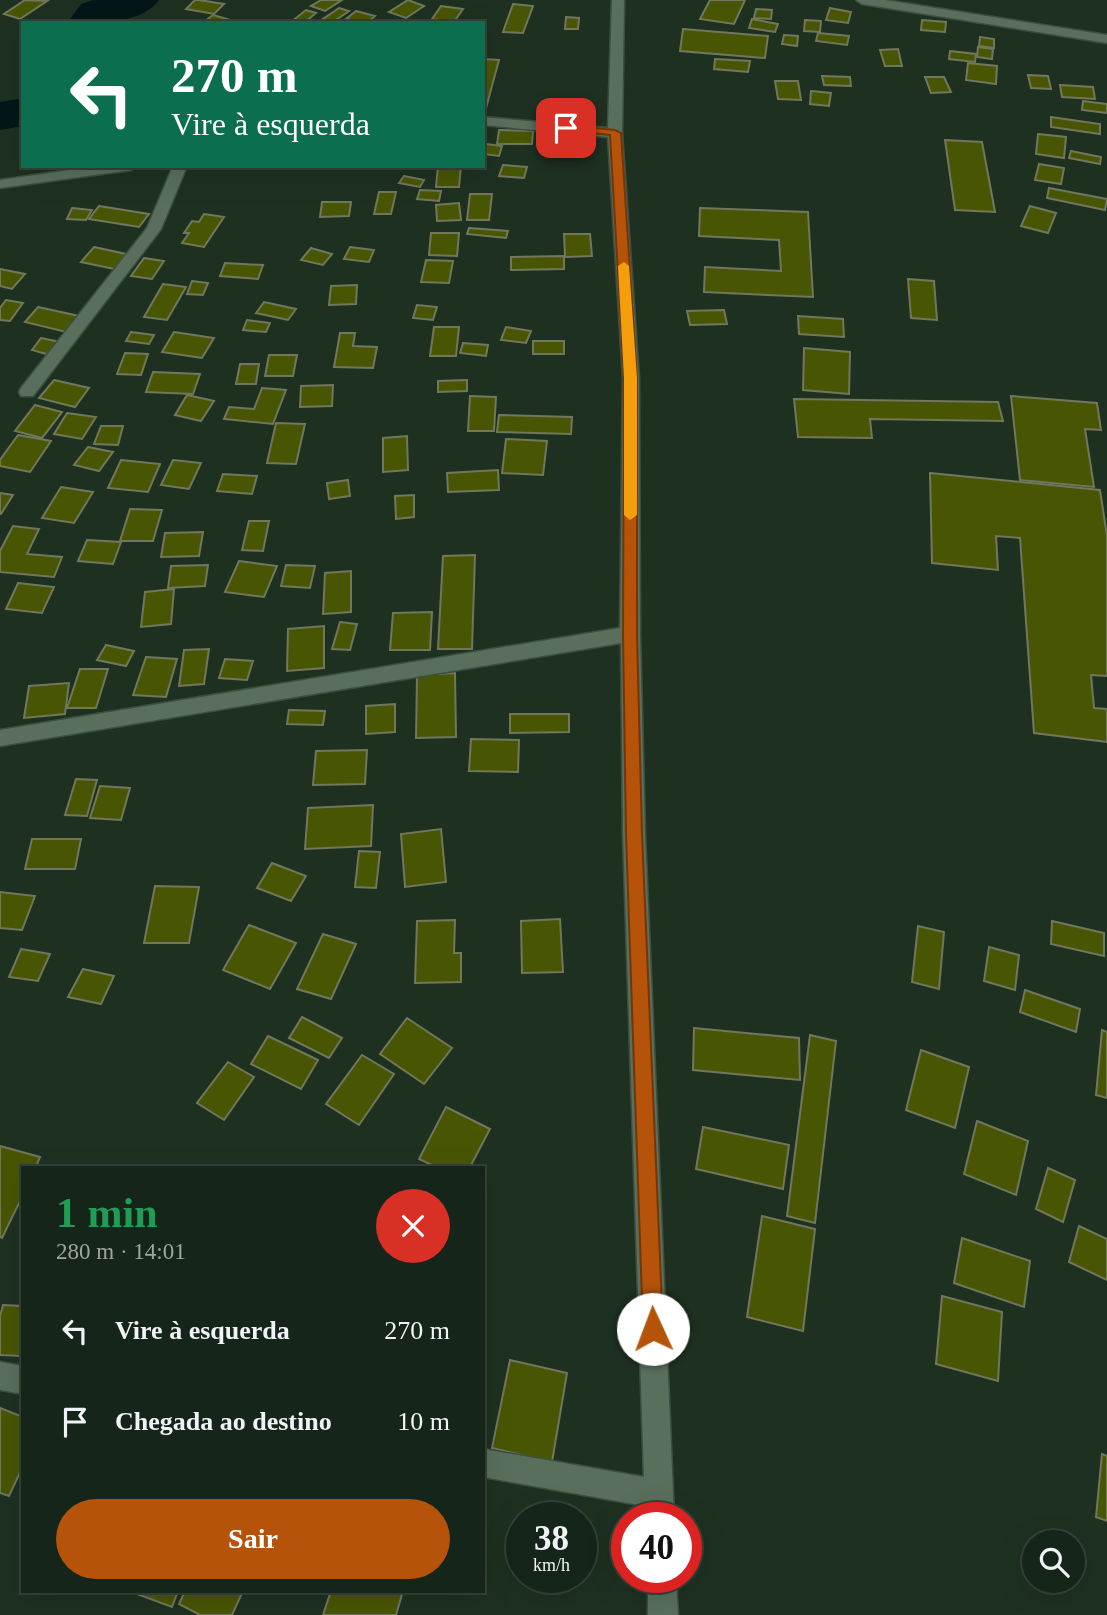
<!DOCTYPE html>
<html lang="pt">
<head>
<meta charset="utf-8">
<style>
	:root { --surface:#162519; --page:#233126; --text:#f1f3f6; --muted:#9ea5a2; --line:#354238; --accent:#b45309 }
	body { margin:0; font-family:Georgia,serif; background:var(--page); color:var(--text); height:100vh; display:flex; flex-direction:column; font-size:26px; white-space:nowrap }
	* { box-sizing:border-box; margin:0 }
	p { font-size:23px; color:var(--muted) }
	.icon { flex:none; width:38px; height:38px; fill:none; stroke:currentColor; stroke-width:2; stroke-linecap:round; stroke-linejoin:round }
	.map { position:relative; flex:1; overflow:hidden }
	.side { position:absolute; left:21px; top:1166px; width:464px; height:427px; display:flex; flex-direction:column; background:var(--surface); border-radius:0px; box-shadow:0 7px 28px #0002,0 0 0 2px var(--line) }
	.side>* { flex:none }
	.top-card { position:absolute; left:21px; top:21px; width:464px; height:147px; border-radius:0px; box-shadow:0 7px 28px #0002,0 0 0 2px var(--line); background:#0b6e4f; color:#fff; overflow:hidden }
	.controls { position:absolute; left:1022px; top:1530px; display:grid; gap:14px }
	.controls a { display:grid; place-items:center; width:63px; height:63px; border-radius:50%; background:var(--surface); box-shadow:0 7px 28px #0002,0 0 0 2px var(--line); font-size:35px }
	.speed { position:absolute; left:506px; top:1502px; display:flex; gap:14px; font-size:35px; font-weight:700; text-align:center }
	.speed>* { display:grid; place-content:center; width:91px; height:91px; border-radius:50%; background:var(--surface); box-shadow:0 7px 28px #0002,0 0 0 2px var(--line); line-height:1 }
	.speed small { font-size:18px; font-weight:400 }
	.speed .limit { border:10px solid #d22; background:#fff; color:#111 }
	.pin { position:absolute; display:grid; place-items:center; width:60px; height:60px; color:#fff; margin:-30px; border-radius:14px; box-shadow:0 4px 10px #0006 }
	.me { position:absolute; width:77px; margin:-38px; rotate:358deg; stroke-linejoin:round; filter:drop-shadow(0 0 5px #0008) }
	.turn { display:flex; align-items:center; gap:24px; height:147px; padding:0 35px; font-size:32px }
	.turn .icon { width:91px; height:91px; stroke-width:2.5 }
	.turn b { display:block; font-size:49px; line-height:60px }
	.round { display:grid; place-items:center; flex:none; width:74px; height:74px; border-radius:37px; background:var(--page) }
	.summary { display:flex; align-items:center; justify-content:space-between; height:119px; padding:0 35px }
	h1 { font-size:42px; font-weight:600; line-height:52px; color:#1e9e55 }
	.primary-button { display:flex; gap:14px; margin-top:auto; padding:14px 35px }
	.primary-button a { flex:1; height:80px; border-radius:42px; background:var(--accent); color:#fff; font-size:28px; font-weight:600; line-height:80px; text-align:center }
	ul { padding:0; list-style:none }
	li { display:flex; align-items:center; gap:21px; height:91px; padding:0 35px }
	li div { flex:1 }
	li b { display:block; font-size:26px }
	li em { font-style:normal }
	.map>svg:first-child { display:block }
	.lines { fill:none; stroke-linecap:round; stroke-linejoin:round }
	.river { fill:#041618; fill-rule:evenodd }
	.building { fill:#485604; stroke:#70775d; stroke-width:2 }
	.minor-casing { stroke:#3d4e41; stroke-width:3 }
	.minor { fill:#596f5c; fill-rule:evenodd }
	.route { fill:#b45309; stroke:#753606; stroke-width:2 }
	.slow { fill:#f59e0b }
</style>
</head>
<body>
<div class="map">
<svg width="1107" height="1615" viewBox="0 0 1107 1615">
	<rect width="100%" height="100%" fill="#1e3121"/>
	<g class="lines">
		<g class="river">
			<path d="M93,0H159C141,25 95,23 67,23L81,4Z"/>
			<path d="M23,98V126L0,130V102Z"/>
		</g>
	</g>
	<g class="building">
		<path d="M25,0L47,1L20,19L4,14Z"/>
		<path d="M195,0H199L224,4L214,14L186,9Z"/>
		<path d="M321,0H342L325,11L311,6Z"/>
		<path d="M408,0L424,6L406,18L389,12Z"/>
		<path d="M710,0H745L734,24L700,19Z"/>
		<path d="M513,4L533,6L523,33L503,32Z"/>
		<path d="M441,6L463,9L454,22L432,19Z"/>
		<path d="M339,8L349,11L333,22L323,19Z"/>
		<path d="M830,8L851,12L848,23L826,20Z"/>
		<path d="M756,9L772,10L771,19L754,18Z"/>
		<path d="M306,10L316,13L304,23L291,22Z"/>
		<path d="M356,11L375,16L367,23L346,19Z"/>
		<path d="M213,15L241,23H202Z"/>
		<path d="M566,17L579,18L578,29H565Z"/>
		<path d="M752,19L778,24L775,32L749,28Z"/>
		<path d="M805,20L821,21L820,32L804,31Z"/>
		<path d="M922,20L946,22L945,32L921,30Z"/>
		<path d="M683,29L768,36L765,58L680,51Z"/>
		<path d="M818,33L849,36L847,45L816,41Z"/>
		<path d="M784,35L798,36L797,46L782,44Z"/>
		<path d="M980,37L994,39V48L979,46Z"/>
		<path d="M978,47L993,49L992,59L977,57Z"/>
		<path d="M898,49L902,66H885L880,50Z"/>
		<path d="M950,51L976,54L975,62L949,59Z"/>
		<path d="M483,59L499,60L485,112H483Z"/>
		<path d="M715,59L750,61L748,72L714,69Z"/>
		<path d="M968,63L997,66L996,84L966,80Z"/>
		<path d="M1028,75L1048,76L1051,89L1031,88Z"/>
		<path d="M822,76L850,77L851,86L824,85Z"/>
		<path d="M925,77H944L951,92L931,93Z"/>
		<path d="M775,81H798L801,100L778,99Z"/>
		<path d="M1060,85L1093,87L1095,99L1062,97Z"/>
		<path d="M811,91L831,93L829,106L810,104Z"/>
		<path d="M1083,101L1107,104V113L1082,110Z"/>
		<path d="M1051,117L1100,124V134L1051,127Z"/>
		<path d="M499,130L533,131L532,144H497Z"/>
		<path d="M1038,134L1066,137L1064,158L1036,154Z"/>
		<path d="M945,140L982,142L995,212L955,210Z"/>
		<path d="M486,144L502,146L499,156L483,154Z"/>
		<path d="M1071,151L1101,157L1100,164L1069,158Z"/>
		<path d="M1039,164L1064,168L1061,184L1035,180Z"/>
		<path d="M503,165L527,167L524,178L499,176Z"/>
		<path d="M438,166H461L459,187H436Z"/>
		<path d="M404,176L424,180L420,187L399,183Z"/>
		<path d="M1049,188L1107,199L1105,210L1047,198Z"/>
		<path d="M420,190L441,191L439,201L417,199Z"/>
		<path d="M379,192H396L391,214H374Z"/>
		<path d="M470,194H492L489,220H467Z"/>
		<path d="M322,202H351L349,216L320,217Z"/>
		<path d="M459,203L461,220L437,221L436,205Z"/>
		<path d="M99,206L149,214L139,227L89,219Z"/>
		<path d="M1030,206L1056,213L1048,233L1021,226Z"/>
		<path d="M72,208L92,210L86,220L67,219Z"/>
		<path d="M700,208L808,212L813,297L704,292L705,267L781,271L779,240L699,236Z"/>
		<path d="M204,214L224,217L204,247L182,243L189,233H184L192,221L199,222Z"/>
		<path d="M469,228L508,231L506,238L467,234Z"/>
		<path d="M431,233H459L457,256L429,255Z"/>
		<path d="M564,234H590L592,256L565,257Z"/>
		<path d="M94,247L126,254L114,269L81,262Z"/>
		<path d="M350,247L374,250L369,262L344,259Z"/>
		<path d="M311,248L332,254L323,265L301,260Z"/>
		<path d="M564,256V269L511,270V257Z"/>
		<path d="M144,258L164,261L152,279L131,276Z"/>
		<path d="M426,260L453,261L449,283L421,282Z"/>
		<path d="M225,263L263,265L258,279L220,276Z"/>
		<path d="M0,269L25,274L12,289L0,286Z"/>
		<path d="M908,279L934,281L937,320L911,318Z"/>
		<path d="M192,281L208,283L203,295L187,294Z"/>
		<path d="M163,284L186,287L167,320L144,317Z"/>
		<path d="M357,285L356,304L329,305L331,286Z"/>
		<path d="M6,300L23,303L10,321L0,320V308Z"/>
		<path d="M264,302L296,309L288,320L256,313Z"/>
		<path d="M417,305L437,307L433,320L413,318Z"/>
		<path d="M38,307L79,316L66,332L25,322Z"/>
		<path d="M724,310L727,324L690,325L687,311Z"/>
		<path d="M798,316L843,319L844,337L799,334Z"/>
		<path d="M247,320L270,323L266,332L243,330Z"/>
		<path d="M434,327H459L456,356H430Z"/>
		<path d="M506,327L531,331L526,343L501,340Z"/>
		<path d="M131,332L154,335L149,344L126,341Z"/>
		<path d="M174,332L214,338L202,358L162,352Z"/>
		<path d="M340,333H355L353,346L377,347L373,368L334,367Z"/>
		<path d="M41,338L60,342L50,355L32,350Z"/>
		<rect x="533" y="341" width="31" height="13"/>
		<path d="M463,343L488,345L486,356L460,353Z"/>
		<path d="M804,348L850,352L849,394L803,390Z"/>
		<path d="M125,353L148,354L141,375L117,374Z"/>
		<path d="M269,355H297L293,376H265Z"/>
		<path d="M240,364H259L256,384H236Z"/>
		<path d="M153,372L200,374L193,394L146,392Z"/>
		<path d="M54,380L89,388L75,407L39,398Z"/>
		<path d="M467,380V391L438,392V381Z"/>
		<path d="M333,385L332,406L300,407L301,386Z"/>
		<path d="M262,388L286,390L273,424L224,419L229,407L254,409Z"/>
		<path d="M187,395L214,401L201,421L175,415Z"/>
		<path d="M470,396L496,397L494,431H468Z"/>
		<path d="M1011,396L1097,403L1101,430L1085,429L1094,487L1020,480Z"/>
		<path d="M794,399L998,402L1003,421L870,419L872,438L798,437Z"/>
		<path d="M35,405L62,412L42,438L15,431Z"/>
		<path d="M67,413L96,417L82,439L54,434Z"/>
		<path d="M499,415L572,417L571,434L497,432Z"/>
		<path d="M276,423L305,424L296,464L267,463Z"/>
		<path d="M101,426H123L118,445L94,444Z"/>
		<path d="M18,435L51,441L30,472L0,466V460Z"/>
		<path d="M407,436L408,470L383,472V438Z"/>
		<path d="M506,439L547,441L543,475L502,473Z"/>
		<path d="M88,447L113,452L99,471L74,465Z"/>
		<path d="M121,460L160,464L148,492L108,488Z"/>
		<path d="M173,460L201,463L189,489L161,485Z"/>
		<path d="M498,470L499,490L448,492L447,473Z"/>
		<path d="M930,473L1100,490L1107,536V676L1091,675L1094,708L1107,709V742L1034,733L1020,538L996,536L998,570L932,563Z"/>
		<path d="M223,474L257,476L252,494L217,491Z"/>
		<path d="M348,480L350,496L329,499L327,483Z"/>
		<path d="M61,487L93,492L74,523L42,518Z"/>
		<path d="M0,493L13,495L1,514H0Z"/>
		<path d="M414,495V517L396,519L395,496Z"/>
		<path d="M130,509L162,510L153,541H120Z"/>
		<path d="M249,521H269L263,551L242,550Z"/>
		<path d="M13,526L39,529L27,554L62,557L54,577L0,572V551Z"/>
		<path d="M203,532L199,556L161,557L165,533Z"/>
		<path d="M87,540L121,542L113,564L78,561Z"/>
		<path d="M475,555L472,649H438L443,556Z"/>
		<path d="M239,561L277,566L264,597L225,592Z"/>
		<path d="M208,565L205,586L168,588L171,566Z"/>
		<path d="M286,565L315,566L310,588L281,586Z"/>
		<path d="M351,571V612L323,614L325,573Z"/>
		<path d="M18,583L54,587L42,613L6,609Z"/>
		<path d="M174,589L171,624L141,627L145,592Z"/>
		<path d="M432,612L430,650H390L393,613Z"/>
		<path d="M340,622L357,624L350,650L332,649Z"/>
		<path d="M324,626V668L287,671L288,629Z"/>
		<path d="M106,645L134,651L126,666L97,660Z"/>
		<path d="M209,649L204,684L179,686L184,650Z"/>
		<path d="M146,657L177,659L166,697L133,695Z"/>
		<path d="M225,659L253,661L247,680L219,678Z"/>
		<path d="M80,669H108L96,708H67Z"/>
		<path d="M455,673L456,737L416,738L417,675Z"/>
		<path d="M69,683L65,714L24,718L29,686Z"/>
		<path d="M395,704V732L366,734V706Z"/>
		<path d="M289,710L325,711L323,725L287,724Z"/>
		<path d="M510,714H569V732L510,733Z"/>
		<path d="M471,739L519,740L518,772L469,771Z"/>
		<path d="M367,750L365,784L313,785L316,751Z"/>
		<path d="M76,779L97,780L87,816L65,815Z"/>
		<path d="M100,786L130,788L121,820L90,818Z"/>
		<path d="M373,805L371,846L305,849L308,808Z"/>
		<path d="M441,829L446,882L405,887L401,834Z"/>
		<path d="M32,839H81L75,869H25Z"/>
		<path d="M359,851L380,852L376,888L355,887Z"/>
		<path d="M272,863L306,876L291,901L257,888Z"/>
		<path d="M155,886L199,887L189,943H144Z"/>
		<path d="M0,892L35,896L22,930L0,928Z"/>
		<path d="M560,919L563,972L522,973L521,921Z"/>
		<path d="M455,920L454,953H461V982L415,983L417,921Z"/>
		<path d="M1052,921L1104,933V956L1051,944Z"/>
		<path d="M249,925L296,943L270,989L223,970Z"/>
		<path d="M918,926L944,932L939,989L912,982Z"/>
		<path d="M323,934L356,944L331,999L297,989Z"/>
		<path d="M989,947L1019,955L1015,990L984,981Z"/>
		<path d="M21,949L50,954L38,981L9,977Z"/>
		<path d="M83,969L114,976L101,1004L68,997Z"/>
		<path d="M1025,990L1080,1009L1076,1032L1020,1012Z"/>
		<path d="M302,1017L342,1038L329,1058L289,1038Z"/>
		<path d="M407,1018L452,1048L424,1084L380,1054Z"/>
		<path d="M694,1028L799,1038L800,1080L693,1070Z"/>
		<path d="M1102,1030L1107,1032V1098L1096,1095Z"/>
		<path d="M810,1035L836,1041L815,1223L787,1216Z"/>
		<path d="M268,1036L318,1060L301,1089L251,1064Z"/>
		<path d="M921,1050L969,1067L955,1128L906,1110Z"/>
		<path d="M362,1055L394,1074L359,1125L326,1104Z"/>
		<path d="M228,1062L254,1077L224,1120L197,1103Z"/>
		<path d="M446,1107L490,1129L470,1167H436L419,1159Z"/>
		<path d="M977,1121L1028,1141L1016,1195L964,1174Z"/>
		<path d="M703,1127L789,1145L783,1189L696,1169Z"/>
		<path d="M0,1146L40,1157L36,1167H23V1195L2,1238L0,1237Z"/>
		<path d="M1048,1168L1075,1180L1063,1222L1036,1209Z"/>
		<path d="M762,1216L815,1229L803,1331L747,1317Z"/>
		<path d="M1079,1226L1107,1239V1280L1069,1262Z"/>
		<path d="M962,1238L1030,1261L1024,1307L954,1283Z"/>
		<path d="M942,1296L1002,1312L998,1381L936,1364Z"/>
		<path d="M3,1305L23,1306L22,1356L0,1355V1316Z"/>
		<path d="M510,1360L567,1373L552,1462L492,1448Z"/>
		<path d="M0,1408L23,1417V1466L9,1496L0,1493Z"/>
		<path d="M1102,1454L1107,1456V1521L1096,1517Z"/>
		<path d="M129,1591H178L172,1607Z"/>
		<path d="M185,1591H243L232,1615H200L179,1604Z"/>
		<path d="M331,1591H403L396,1615H323Z"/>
	</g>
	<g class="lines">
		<g class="minor-casing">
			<g id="minor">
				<path d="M612,0H624L622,133L639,378L640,634L645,834L674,1517H646L645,1506L483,1477V1449L644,1477L623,834L621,643L0,746V730L620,628L623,378L608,137L483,125V117L608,128Z"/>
				<path d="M856,0H885L1107,35V43L862,4Z"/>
				<path d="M98,166H138L131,170L0,188V180Z"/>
				<path d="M173,166H187L161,229L33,396H21L19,392L21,388L147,228Z"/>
				<path d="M0,1362L23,1366V1394L0,1390Z"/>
				<path d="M648,1577H676L678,1615H648Z"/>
			</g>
		</g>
		<use href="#minor" class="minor"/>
	</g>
	<path class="route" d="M566,125L615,130L621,133L637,378V634L642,834L663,1329L660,1336L653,1339L646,1336L643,1329L626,834L623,634L624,378L610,135L562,130V126Z"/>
	<path class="slow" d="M624,262L629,266L637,378V515L630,520L624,515V378L618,266Z"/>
</svg>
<div class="controls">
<a><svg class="icon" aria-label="search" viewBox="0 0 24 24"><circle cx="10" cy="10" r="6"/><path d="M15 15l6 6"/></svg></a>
</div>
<div class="speed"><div>38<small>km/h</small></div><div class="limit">40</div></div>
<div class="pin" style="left:566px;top:128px;background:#d93025"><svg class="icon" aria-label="arrive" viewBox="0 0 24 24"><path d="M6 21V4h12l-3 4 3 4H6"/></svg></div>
<svg class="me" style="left:653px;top:1329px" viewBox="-20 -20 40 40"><circle r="19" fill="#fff"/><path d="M0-13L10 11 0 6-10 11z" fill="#b45309"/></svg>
<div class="top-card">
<div class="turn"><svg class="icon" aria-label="left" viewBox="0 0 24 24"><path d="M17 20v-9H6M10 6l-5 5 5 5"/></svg><div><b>270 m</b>Vire à esquerda</div></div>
</div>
<section class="side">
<div class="summary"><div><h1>1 min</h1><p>280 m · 14:01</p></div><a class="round" style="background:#d93025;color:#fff"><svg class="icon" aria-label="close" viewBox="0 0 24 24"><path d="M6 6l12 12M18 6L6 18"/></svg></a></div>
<ul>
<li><svg class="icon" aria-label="left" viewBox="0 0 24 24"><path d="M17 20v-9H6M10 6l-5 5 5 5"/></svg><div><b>Vire à esquerda</b></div><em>270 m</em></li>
<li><svg class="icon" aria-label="arrive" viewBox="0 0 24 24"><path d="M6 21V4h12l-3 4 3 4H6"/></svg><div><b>Chegada ao destino</b></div><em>10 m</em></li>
</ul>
<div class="primary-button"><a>Sair</a></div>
</section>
</div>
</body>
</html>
